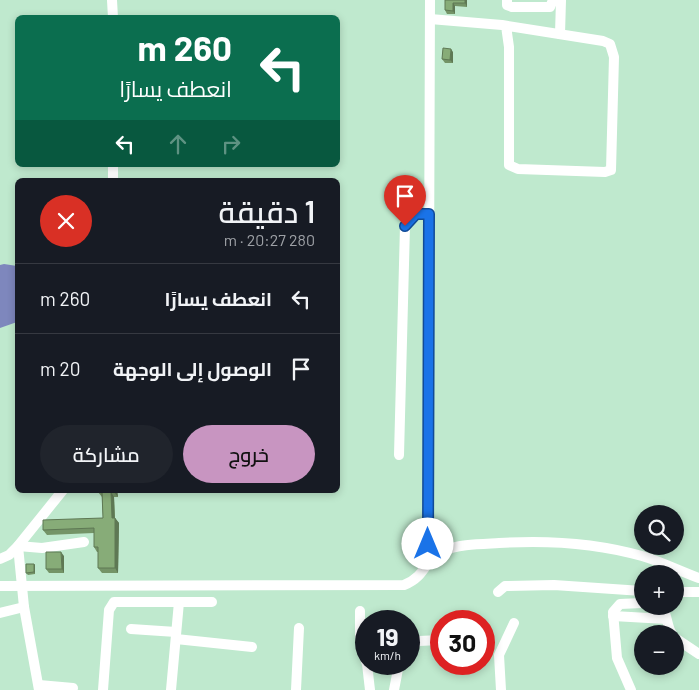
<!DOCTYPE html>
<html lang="ar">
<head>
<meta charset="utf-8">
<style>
	:root { --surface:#171b24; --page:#20242c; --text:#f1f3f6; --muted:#9ea1a6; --line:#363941; --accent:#c895c1 }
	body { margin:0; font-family:Barlow,Cairo,sans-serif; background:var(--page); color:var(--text); direction:rtl; height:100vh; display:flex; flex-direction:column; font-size:19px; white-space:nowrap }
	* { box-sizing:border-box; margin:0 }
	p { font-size:16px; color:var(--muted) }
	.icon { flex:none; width:28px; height:28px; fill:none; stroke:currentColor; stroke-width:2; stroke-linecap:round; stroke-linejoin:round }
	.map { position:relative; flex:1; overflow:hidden; direction:ltr }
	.panel { position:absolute; left:15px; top:178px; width:325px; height:315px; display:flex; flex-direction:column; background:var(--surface); border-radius:8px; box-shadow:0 2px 8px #0003; direction:rtl }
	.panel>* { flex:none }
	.guide { position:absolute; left:15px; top:15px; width:325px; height:152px; border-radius:8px; box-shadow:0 2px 8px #0003; direction:rtl; background:#0b6e4f; color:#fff; overflow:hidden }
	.fabs { position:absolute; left:634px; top:505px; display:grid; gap:10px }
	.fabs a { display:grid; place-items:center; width:50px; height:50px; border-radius:50%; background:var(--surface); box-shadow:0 2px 8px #0003; font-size:25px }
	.speed { position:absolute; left:355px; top:610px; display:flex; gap:10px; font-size:25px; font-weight:700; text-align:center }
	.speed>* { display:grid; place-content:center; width:65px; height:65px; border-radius:50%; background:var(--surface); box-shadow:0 2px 8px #0003; line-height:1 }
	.speed small { font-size:12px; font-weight:400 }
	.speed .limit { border:8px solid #d22; background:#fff; color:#111 }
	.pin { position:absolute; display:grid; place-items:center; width:42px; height:42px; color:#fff; margin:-51px -21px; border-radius:50% 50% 50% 0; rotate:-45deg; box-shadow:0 0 5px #0007 }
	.pin .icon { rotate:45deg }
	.me { position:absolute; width:55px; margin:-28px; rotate:0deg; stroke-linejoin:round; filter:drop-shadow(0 0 4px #0008) }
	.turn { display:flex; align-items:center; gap:18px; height:105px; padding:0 25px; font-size:22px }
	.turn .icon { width:65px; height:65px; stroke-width:2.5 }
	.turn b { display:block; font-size:35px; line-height:42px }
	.lanes { display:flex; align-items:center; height:48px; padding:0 25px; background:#0003; justify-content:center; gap:25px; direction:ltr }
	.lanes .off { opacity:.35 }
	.round { display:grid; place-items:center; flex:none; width:52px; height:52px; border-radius:26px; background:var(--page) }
	.headline { display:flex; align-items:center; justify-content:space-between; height:85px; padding:0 25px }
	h1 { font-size:30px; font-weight:600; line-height:38px }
	.action { display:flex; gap:10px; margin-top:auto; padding:10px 25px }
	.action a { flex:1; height:58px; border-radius:30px; background:var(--accent); color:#111; font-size:20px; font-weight:600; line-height:58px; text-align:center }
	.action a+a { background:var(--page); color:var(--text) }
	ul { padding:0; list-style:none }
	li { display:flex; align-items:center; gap:15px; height:70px; padding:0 25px; border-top:1px solid var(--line) }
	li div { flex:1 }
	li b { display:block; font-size:19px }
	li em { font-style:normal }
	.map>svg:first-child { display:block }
	.water { fill:#7e87bd }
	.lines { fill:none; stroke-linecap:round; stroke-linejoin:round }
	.minor { stroke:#fff; stroke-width:10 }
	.wall { fill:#749467 }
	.shaded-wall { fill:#5e7854 }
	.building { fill:#87ac78; stroke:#5e7854 }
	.route-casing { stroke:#114b97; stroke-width:12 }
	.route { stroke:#1a73e8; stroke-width:9 }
</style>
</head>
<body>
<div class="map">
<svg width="699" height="690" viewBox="0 0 699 690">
	<rect width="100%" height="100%" fill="#bfe9ce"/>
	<path class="water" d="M4,264L17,266V322L0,328V265Z"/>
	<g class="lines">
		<g class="minor">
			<path d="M112,0L113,18"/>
			<path d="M507,0V5L512,7H550L553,0"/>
			<path d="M430,19L502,25L603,41L610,44L614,57L611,170L605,172L518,169L509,165V47L506,26"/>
			<path d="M560,34L561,0"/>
			<path d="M113,165V180"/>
			<path d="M399,455L405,226C410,215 418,214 429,214"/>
			<path d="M0,559L9,555L18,546L63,490"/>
			<path d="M428,564L430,0"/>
			<path d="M0,586L404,585C427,576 425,558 442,551C459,544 481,544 499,543C546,540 596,543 642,556C662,562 680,571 699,578"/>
			<path d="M498,592L505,586L554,585L642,591"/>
			<path d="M675,592H699"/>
			<path d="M661,606C668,614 666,625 672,634"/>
			<path d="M360,611V635L366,662"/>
			<path d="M0,613L24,607"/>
			<path d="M613,616L666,619"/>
			<path d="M131,629L176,632"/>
			<path d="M675,638L699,654"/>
			<path d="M176,639L252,647"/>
			<path d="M409,647L419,641L440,640"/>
			<path d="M367,664L370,690"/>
			<path d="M39,685L73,688"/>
			<path d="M39,690L24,607L18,546L42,548L84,542"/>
			<path d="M103,690L109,610L114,602H212"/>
			<path d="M171,690L179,602"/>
			<path d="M296,690L299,628"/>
			<path d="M394,690L399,664"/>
			<path d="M501,690L499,655L514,623"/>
			<path d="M631,690L617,658L613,612L620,604L642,603"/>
		</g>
	</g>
	<g class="wall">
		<path d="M445,0H467V7L455,6V14H447L445,10Z"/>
		<path d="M453,52V63H445L442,59Z"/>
		<path d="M117,490L118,497H114L115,518L119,523L118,573H102L98,568V552H97L94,547V533L47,535L43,530L103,518L102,497L98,492Z"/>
		<path d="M64,556V573H49L46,569Z"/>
		<path d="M34,564L35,565V574L28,575L26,573Z"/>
	</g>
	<g class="shaded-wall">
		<path d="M465,0H467V7L465,3Z"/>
		<path d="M453,3L455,6V14L453,11Z"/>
		<path d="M451,49L453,52V63L450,60Z"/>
		<path d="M114,490H117L118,497L114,492Z"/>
		<path d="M111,492L114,497L115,523L112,518Z"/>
		<path d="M115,518L119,523L118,573L115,568Z"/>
		<path d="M61,552L64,556V573L62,569Z"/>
		<path d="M34,564L35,565V574L34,572Z"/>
	</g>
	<g class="building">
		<path d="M445,0H465V3H453V11L445,10Z"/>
		<path d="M443,48L451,49L450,60L442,59Z"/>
		<path d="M98,490H114V492H111L112,518H115V568H98V547H94V528L43,530V520L103,518L102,492H98Z"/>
		<path d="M46,552H61L62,569H46Z"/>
		<path d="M26,564H34V572L26,573Z"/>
	</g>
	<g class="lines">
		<g class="route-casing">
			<path id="route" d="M405,226L416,214H429L428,544"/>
		</g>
		<use href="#route" class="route"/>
	</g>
</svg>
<div class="fabs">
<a><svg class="icon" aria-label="search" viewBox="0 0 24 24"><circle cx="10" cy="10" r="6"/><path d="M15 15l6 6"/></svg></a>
<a>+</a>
<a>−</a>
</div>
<div class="speed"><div>19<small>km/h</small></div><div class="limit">30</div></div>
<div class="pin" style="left:405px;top:226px;background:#d93025"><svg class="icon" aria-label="arrive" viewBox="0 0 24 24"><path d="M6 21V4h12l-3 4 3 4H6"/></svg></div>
<svg class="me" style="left:428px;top:544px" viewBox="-20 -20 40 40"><circle r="19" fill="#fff"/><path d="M0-13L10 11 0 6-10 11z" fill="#1a73e8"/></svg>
<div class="guide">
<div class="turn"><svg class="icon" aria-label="left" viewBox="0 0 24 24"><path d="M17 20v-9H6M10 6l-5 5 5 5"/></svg><div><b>260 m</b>انعطف يسارًا</div></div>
<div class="lanes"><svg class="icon" aria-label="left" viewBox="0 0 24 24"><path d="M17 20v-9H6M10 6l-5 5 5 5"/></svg><svg class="icon off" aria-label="ahead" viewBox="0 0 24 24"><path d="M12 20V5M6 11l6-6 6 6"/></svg><svg class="icon off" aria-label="right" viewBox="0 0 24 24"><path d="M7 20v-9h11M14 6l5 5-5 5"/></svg></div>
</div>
<section class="panel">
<div class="headline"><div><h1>1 دقيقة</h1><p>280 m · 20:27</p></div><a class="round" style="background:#d93025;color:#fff"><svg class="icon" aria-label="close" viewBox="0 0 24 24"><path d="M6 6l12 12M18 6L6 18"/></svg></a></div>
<ul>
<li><svg class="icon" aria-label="left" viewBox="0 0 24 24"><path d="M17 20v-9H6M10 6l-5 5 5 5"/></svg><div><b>انعطف يسارًا</b></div><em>260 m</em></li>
<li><svg class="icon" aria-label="arrive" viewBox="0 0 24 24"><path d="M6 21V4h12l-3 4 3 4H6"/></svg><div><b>الوصول إلى الوجهة</b></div><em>20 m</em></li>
</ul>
<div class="action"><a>خروج</a><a>مشاركة</a></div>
</section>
</div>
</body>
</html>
